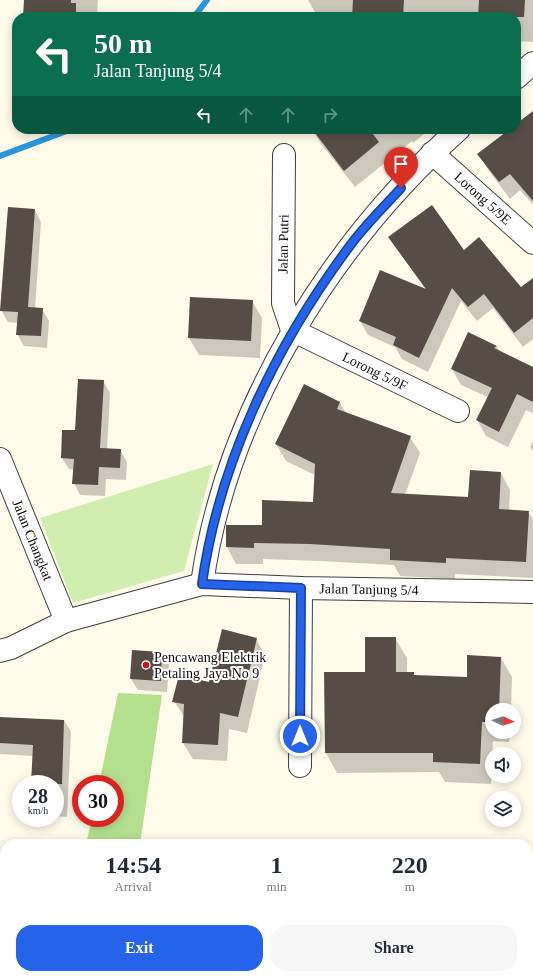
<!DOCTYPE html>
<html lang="en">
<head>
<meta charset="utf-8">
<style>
	:root { --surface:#fff; --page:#f6f6f7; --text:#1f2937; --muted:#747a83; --accent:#2563eb }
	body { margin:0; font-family:Georgia,serif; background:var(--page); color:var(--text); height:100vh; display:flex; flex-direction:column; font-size:15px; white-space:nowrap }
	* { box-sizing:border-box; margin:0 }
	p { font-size:13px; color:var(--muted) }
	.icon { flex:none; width:22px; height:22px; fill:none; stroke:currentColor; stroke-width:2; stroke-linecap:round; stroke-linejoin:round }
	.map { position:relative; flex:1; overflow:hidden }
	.side { position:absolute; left:0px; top:839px; width:533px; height:140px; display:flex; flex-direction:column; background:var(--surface); border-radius:16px 16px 0 0; box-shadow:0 2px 10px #0003 }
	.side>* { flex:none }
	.guide { position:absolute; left:12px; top:12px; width:509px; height:122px; border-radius:16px; box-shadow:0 2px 10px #0003; background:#0b6e4f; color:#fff; overflow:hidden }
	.needle { width:26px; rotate:93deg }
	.controls { position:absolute; left:485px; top:703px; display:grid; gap:8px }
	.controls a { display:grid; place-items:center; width:36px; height:36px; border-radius:50%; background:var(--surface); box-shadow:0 2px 10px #0003; font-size:20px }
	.speed { position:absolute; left:12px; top:775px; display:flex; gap:8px; font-size:20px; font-weight:700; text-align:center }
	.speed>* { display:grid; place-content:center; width:52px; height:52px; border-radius:50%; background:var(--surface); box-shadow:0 2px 10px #0003; line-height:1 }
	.speed small { font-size:10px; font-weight:400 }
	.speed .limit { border:6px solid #d22; background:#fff; color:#111 }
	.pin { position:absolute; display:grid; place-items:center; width:34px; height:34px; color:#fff; margin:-41px -17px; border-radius:50% 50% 50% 0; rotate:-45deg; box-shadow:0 0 4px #0007 }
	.pin .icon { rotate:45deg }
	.me { position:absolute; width:44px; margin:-22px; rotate:0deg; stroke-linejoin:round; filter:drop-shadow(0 0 3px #0008) }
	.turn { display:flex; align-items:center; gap:14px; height:84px; padding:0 16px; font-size:18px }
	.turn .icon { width:52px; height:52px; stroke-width:2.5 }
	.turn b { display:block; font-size:28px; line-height:34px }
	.lanes { display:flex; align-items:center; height:38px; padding:0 16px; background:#0003; justify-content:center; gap:20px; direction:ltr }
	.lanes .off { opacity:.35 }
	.eta { display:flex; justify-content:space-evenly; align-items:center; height:68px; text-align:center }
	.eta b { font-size:24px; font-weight:700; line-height:28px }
	.action { display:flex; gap:8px; margin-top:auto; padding:8px 16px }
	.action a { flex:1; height:46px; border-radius:16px; background:var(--accent); color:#fff; font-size:16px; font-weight:700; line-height:46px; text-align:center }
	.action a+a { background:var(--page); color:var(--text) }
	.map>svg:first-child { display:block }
	.green { fill:#d1edb0 }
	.forest { fill:#b4e08e }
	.shadow { fill:#0003 }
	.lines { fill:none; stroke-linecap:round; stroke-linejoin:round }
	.stream { stroke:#2996db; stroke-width:6 }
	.building { fill:#564d47 }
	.minor-casing { stroke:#3f3f3f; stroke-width:24 }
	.minor { stroke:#fff; stroke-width:22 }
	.route-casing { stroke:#184099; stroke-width:10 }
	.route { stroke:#2563eb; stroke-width:7 }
	.poi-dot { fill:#ca1621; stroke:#fff; stroke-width:1.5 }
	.labels { text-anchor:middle; stroke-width:4; stroke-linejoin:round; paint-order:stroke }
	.street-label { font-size:14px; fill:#0c0c0c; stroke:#fff }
	.poi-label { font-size:14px; fill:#0c0c0c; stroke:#fff; text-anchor:start }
</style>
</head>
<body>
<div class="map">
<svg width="533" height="979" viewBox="0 0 533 979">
	<rect width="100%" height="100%" fill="#fffbeb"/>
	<path class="green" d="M213,464L184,571L73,603L40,518Z"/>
	<g class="forest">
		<path d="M118,693L162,695L140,844H86L92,818H115V784H99Z"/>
		<path d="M0,851H5V974H295L358,979H0Z"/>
	</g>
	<g class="shadow">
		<path d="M44,0H98L97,16L77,15V17H24Z"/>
		<path d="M308,0H533V42L516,41V17H353L316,14Z"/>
		<path d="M533,112V205L520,190L510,199L489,171L479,154L511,129H516V125Z"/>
		<path d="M245,129H279V131Z"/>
		<path d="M312,129H430L413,143L412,141L355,187L321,144Z"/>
		<path d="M35,210L41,222L35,309H42L49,321L47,348L24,346L17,334L18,323L8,322L1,310Z"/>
		<path d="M390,238L464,252L521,289L533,284V339L523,347L493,308L477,321L461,301L428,372L402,359L395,347L368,335L360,321L426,290Z"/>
		<path d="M191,298L252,301L262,318L260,358L199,355L189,338Z"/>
		<path d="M468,334L497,347L500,352L533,368V413L526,410L508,447L486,436L477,420L488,397L461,385L452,369Z"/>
		<path d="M103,381L110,393L107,450H120L127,462L126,480L106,479L105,496L80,495L74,483V470L69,469L62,458Z"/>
		<path d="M340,403L346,413L410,437L420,453L405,495L469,498L501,473L510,490L509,511L528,512L533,519V578L455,574V579L400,576L394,565L320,561L263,559V564H236L227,547V526H263L314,503L315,475L286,461L276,444Z"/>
		<path d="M533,441V451L530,447Z"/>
		<path d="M395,638L407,658V673H413L415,676L468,678L501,658L512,677L511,710H492V732H510L509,742L493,741L491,784L445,782L439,772L337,773L326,753L325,673H366Z"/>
		<path d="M256,639L265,655L247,733L229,729L227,761L193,759L183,743L185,718L174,701L210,683Z"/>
		<path d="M162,653L169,665L167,692L138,690L131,679Z"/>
		<path d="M0,718L64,720L71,732L67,817L55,816V784H32L33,756L0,754Z"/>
		<path d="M528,925L533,933V963H528Z"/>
		<path d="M305,974H398V977L367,975V979H308Z"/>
	</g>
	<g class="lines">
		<g class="stream">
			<path d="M194,17L207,0"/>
			<path d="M0,156L72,129"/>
		</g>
	</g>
	<g class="building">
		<path d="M24,0H71V3H76V17H23Z"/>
		<path d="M353,0H404L403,17H352Z"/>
		<path d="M479,0H525L524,17H478Z"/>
		<path d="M533,111V201L510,174L499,182L477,154L510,129H516V124Z"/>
		<path d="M312,129H369L379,142L344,171Z"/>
		<path d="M432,205L464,250L479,237L521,287L533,278V318L514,333L484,294L468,307L452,288L419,358L393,345L396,337L359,321L380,270L426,289L388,237Z"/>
		<path d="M8,207L35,209L28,307L43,308L41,336L16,335L18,312L0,311Z"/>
		<path d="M190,297L253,300L251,341L188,338Z"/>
		<path d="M468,332L497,346L494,348L533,367V402L517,394L499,432L476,420L492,388L451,369Z"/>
		<path d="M78,379L104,380L100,448L121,449L120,468L99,467L98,485L72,484L74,459L61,458L62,430H75Z"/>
		<path d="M304,384L340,402L337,409L411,436L391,493L468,497L470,470L501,472L499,509L529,511L526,562L446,558V563L390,560V549L310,544L254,543V548L226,547V525H262V500L313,502L315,464L275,444Z"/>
		<path d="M222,629L257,638L238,717L220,713L218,745L182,743L184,704L172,702L179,675L209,682Z"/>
		<path d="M365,637H396V672H414V675L467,677V655L501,657L499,710H492V722H482L480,764L433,762V753H325L324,672H365Z"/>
		<path d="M132,650L162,652L161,681L130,679Z"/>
		<path d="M0,717L64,720L62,784H31L33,745L0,743Z"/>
	</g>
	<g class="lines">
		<g class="minor-casing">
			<g id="minor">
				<path d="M516,78L533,63"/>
				<path d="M432,153L533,243"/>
				<path d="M284,155L283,303L292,330L458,411"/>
				<path d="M0,459L66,621"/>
				<path d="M202,584C226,411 330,245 459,129"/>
				<path d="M0,651L11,648L66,621L202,584L301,588L533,592"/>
				<path d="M300,766L301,588"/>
			</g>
		</g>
		<use href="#minor" class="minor"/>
	</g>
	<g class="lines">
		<g class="route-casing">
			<path id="route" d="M300,736L301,588L202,584C219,462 276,345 349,247C364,226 384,207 401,188"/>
		</g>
		<use href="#route" class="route"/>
	</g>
	<circle class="poi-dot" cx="146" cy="665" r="4"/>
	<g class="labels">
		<g class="street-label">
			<text transform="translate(483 198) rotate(42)" y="5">Lorong 5/9E</text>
			<text transform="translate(283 244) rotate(-89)" y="5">Jalan Putri</text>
			<text transform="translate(375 371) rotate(26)" y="5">Lorong 5/9F</text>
			<text transform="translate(33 540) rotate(68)" y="5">Jalan Changkat</text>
			<text transform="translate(369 589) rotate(1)" y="5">Jalan Tanjung 5/4</text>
		</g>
		<g class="poi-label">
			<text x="154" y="662">Pencawang Elektrik<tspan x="154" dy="16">Petaling Jaya No 9</tspan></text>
		</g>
	</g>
</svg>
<div class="controls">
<a><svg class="needle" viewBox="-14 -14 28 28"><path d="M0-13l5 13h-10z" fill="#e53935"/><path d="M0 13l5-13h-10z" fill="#747a83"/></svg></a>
<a><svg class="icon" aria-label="sound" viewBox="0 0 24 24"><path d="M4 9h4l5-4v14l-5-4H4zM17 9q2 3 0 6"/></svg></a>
<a><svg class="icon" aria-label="layers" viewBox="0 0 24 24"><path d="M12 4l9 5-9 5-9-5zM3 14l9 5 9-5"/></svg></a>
</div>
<div class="speed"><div>28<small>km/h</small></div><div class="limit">30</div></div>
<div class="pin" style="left:401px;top:188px;background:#d93025"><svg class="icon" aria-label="arrive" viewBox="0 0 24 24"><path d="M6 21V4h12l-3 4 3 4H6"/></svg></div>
<svg class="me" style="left:300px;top:736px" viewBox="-20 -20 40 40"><circle r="17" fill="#2563eb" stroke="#fff" stroke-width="3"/><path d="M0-11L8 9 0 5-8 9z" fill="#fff"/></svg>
<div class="guide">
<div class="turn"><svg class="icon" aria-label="left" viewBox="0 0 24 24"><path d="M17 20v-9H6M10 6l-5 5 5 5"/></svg><div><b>50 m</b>Jalan Tanjung 5/4</div></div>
<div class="lanes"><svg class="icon" aria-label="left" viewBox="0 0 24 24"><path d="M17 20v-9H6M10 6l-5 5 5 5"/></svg><svg class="icon off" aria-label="ahead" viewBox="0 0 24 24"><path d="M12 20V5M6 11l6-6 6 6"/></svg><svg class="icon off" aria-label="ahead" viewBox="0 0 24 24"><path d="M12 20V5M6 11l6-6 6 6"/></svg><svg class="icon off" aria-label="right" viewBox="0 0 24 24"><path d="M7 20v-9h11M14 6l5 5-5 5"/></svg></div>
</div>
<section class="side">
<div class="eta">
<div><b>14:54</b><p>Arrival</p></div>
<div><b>1</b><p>min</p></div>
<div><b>220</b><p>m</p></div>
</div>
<div class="action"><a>Exit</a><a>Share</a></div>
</section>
</div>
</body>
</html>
